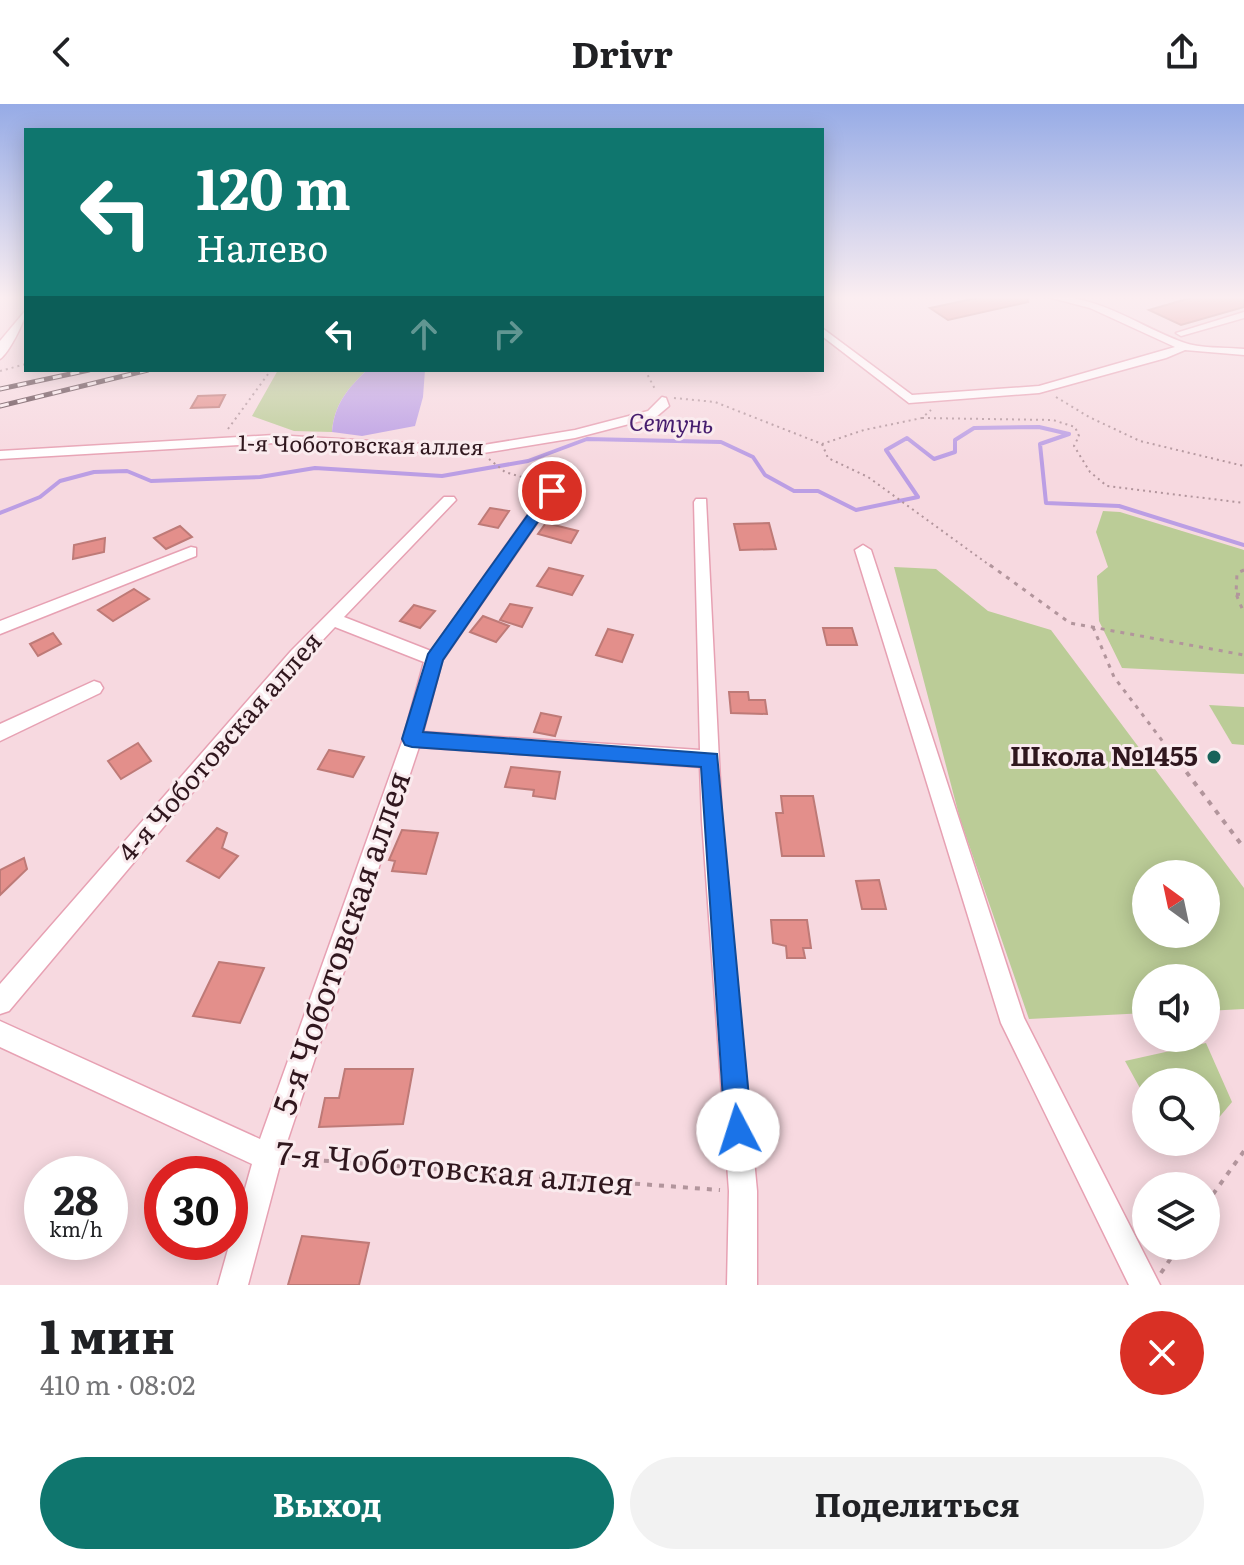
<!DOCTYPE html>
<html lang="ru">
<head>
<meta charset="utf-8">
<style>
	:root { --surface:#fff; --page:#f2f2f2; --text:#202124; --muted:#757577; --accent:#0f766e }
	body { margin:0; font-family:Literata,serif; background:var(--page); color:var(--text); height:100vh; display:flex; flex-direction:column; font-size:30px; white-space:nowrap }
	* { box-sizing:border-box; margin:0 }
	p { font-size:26px; color:var(--muted) }
	.icon { flex:none; width:44px; height:44px; fill:none; stroke:currentColor; stroke-width:2; stroke-linecap:round; stroke-linejoin:round }
	.map { position:relative; height:1181px; overflow:hidden }
	.panel { display:flex; flex-direction:column; background:var(--surface); flex:1 }
	.panel>* { flex:none }
	.guide { position:absolute; left:24px; top:24px; width:800px; height:244px; border-radius:0px; box-shadow:0 4px 20px #0003; background:#0f766e; color:#fff; overflow:hidden }
	.needle { width:52px; rotate:327deg }
	.controls { position:absolute; left:1132px; top:756px; display:grid; gap:16px }
	.controls a { display:grid; place-items:center; width:88px; height:88px; border-radius:50%; background:var(--surface); box-shadow:0 4px 20px #0003; font-size:40px }
	.speed { position:absolute; left:24px; top:1052px; display:flex; gap:16px; font-size:40px; font-weight:700; text-align:center }
	.speed>* { display:grid; place-content:center; width:104px; height:104px; border-radius:50%; background:var(--surface); box-shadow:0 4px 20px #0003; line-height:1 }
	.speed small { font-size:20px; font-weight:400 }
	.speed .limit { border:12px solid #d22; background:#fff; color:#111 }
	.pin { position:absolute; display:grid; place-items:center; width:68px; height:68px; color:#fff; margin:-34px; border:4px solid #fff; border-radius:50%; box-shadow:0 2px 8px #0007 }
	.me { position:absolute; width:88px; margin:-44px; rotate:355deg; stroke-linejoin:round; filter:drop-shadow(0 0 6px #0008) }
	.turn { display:flex; align-items:center; gap:28px; height:168px; padding:0 40px; font-size:36px }
	.turn .icon { width:104px; height:104px; stroke-width:2.5 }
	.turn b { display:block; font-size:56px; line-height:68px }
	.lanes { display:flex; align-items:center; height:76px; padding:0 40px; background:#0003; justify-content:center; gap:40px; direction:ltr }
	.lanes .off { opacity:.35 }
	.round { display:grid; place-items:center; flex:none; width:84px; height:84px; border-radius:42px; background:var(--page) }
	.summary { display:flex; align-items:center; justify-content:space-between; height:136px; padding:0 40px }
	h1 { font-size:48px; font-weight:700; line-height:60px }
	.action { display:flex; gap:16px; margin-top:auto; padding:16px 40px }
	.action a { flex:1; height:92px; border-radius:48px; background:var(--accent); color:#fff; font-size:32px; font-weight:700; line-height:92px; text-align:center }
	.action a+a { background:var(--page); color:var(--text) }
	header { display:flex; justify-content:space-between; align-items:center; height:104px; padding:0 40px; background:var(--surface); font-size:36px; font-weight:700 }
	.map>svg:first-child { display:block }
	.green { fill:#bbcc97; fill-rule:evenodd }
	.water { fill:#bb9ee4 }
	.lines { fill:none; stroke-linecap:round; stroke-linejoin:round }
	.stream { stroke:#bb9ee4; stroke-width:4 }
	.building { fill:#e38f8b; stroke:#be7a77; stroke-width:2 }
	.minor-casing { stroke:#e7a1b3; stroke-width:3 }
	.path-far2 { stroke:#b2959c; stroke-width:2; stroke-dasharray:2 4; stroke-linecap:butt }
	.path-far1 { stroke:#b2959c; stroke-width:3; stroke-dasharray:4 6; stroke-linecap:butt }
	.path { stroke:#b2959c; stroke-width:4; stroke-dasharray:5 7; stroke-linecap:butt }
	.minor { fill:#fff; fill-rule:evenodd }
	.rail-casing { stroke:#573d44; stroke-width:5 }
	.rail { stroke:#faebee; stroke-width:3; stroke-dasharray:9; stroke-linecap:butt }
	.route { fill:#1a73e8; stroke:#114b97; stroke-width:2 }
	.poi-dot { fill:#19635a; stroke:#faebee; stroke-width:3 }
	.labels { text-anchor:middle; stroke-width:6; stroke-linejoin:round; paint-order:stroke }
	.far-street-label { font-size:22px; fill:#30171e; stroke:#faebee }
	.far-water-label { font-size:24px; font-style:italic; fill:#461d6e; stroke:#faebee }
	.street-label { font-size:26px; fill:#30171e; stroke:#faebee }
	.poi-label { font-size:26px; font-weight:bold; fill:#30171e; stroke:#faebee; text-anchor:end }
	.near-street-label { font-size:32px; fill:#30171e; stroke:#faebee }
</style>
</head>
<body>
<header><svg class="icon" aria-label="back" viewBox="0 0 24 24"><path d="M15 5l-7 7 7 7"/></svg>Drivr<svg class="icon" aria-label="share" viewBox="0 0 24 24"><path d="M12 15V3M7 8l5-5 5 5M5 13v7h14v-7"/></svg></header>
<div class="map">
<svg width="1244" height="1181" viewBox="0 0 1244 1181">
	<rect width="100%" height="100%" fill="#f7d9e0"/>
	<g class="green">
		<path d="M278,266H367C347,285 334,301 332,328L294,327L252,312Z"/>
		<path d="M1103,407L1120,408L1244,446V570L1122,564L1099,517L1097,472L1108,463L1096,428Z"/>
		<path d="M894,463L936,465L988,507L1051,526L1244,784V905L1206,907V874H1146V909L1029,915L960,715ZM1206,770V830H1146V770Z"/>
		<path d="M1209,601L1244,603V641L1232,640Z"/>
		<path d="M1206,939L1232,998L1206,1029V978H1146V995L1125,957Z"/>
	</g>
	<path class="water" d="M367,266H425L423,293L415,322L362,332L332,328C334,301 347,285 367,266Z"/>
	<g class="lines">
		<path class="stream" d="M0,409L40,393L60,377L94,368L127,367L151,377L260,373L315,364L442,372L528,357L587,335L721,338L753,353L765,371L794,387H818L856,406L918,393L886,346L907,334L934,355L955,348V336L974,324L1039,323L1069,330L1040,340L1046,399L1119,402L1244,441"/>
	</g>
	<g class="building">
		<path d="M986,192H1027L1028,198L948,216L930,204Z"/>
		<path d="M1197,192H1244V203L1181,221L1149,206Z"/>
		<path d="M225,291L219,303L191,304L198,292Z"/>
		<path d="M490,404L509,407L498,424L479,420Z"/>
		<path d="M546,419L578,427L571,439L538,430Z"/>
		<path d="M769,419L776,445L740,446L734,420Z"/>
		<path d="M180,422L192,433L166,445L154,434Z"/>
		<path d="M105,434L104,448L73,455L74,441Z"/>
		<path d="M549,464L583,472L572,491L537,482Z"/>
		<path d="M134,485L149,495L113,517L98,506Z"/>
		<path d="M510,500L532,504L522,523L500,516Z"/>
		<path d="M414,501L435,507L420,524L400,517Z"/>
		<path d="M483,512L509,522L496,538L470,528Z"/>
		<path d="M823,524H852L857,541H827Z"/>
		<path d="M608,525L633,531L622,558L596,551Z"/>
		<path d="M53,529L61,540L38,552L30,540Z"/>
		<path d="M729,588H748L749,596H765L767,610L731,609Z"/>
		<path d="M541,609L561,613L555,632L534,628Z"/>
		<path d="M138,639L151,657L121,675L108,657Z"/>
		<path d="M329,646L364,653L353,673L318,665Z"/>
		<path d="M511,663L560,668L555,695L533,692L534,686L505,683Z"/>
		<path d="M781,692H813L824,752H782L776,709H783Z"/>
		<path d="M217,724L227,729L222,744L238,752L219,774L187,757Z"/>
		<path d="M402,726L438,729L426,770L392,767L395,757L389,756Z"/>
		<path d="M24,754L27,765L0,791V766Z"/>
		<path d="M879,776L886,805H862L856,777Z"/>
		<path d="M771,816H807L811,844H803L805,854H787L786,842L773,839Z"/>
		<path d="M219,858L264,864L240,919L193,912Z"/>
		<path d="M345,965H413L403,1020L319,1023L325,994H339Z"/>
		<path d="M302,1132L369,1139L359,1181H288Z"/>
	</g>
	<g class="lines">
		<g class="minor-casing">
			<g id="minor">
				<path d="M1048,193C1095,189 1139,222 1182,238C1200,245 1225,243 1244,245V251L1185,246L1166,254L1039,289L909,299L822,232V224L912,291L1039,282L1175,243L1090,204Z"/>
				<path d="M26,206C26,216 8,250 0,255V237Z"/>
				<path d="M1244,208V214L1181,232L1176,229Z"/>
				<path d="M662,293L666,294L669,302L656,313L575,334L471,351L274,339L0,355V347L274,331L471,343L575,326L648,307Z"/>
				<path d="M552,383L559,387L442,557L423,628L700,646L694,398L696,395H706L722,717L757,1087V1181H727L729,1087L702,717L700,663L419,643L282,1053L248,1181H218L252,1060L0,943V917L260,1035L403,635L424,558L335,523L303,557L9,907L0,910V880L291,547L444,393H454L456,396L344,513L431,547L547,384Z"/>
				<path d="M863,441L871,446L1024,914L1160,1181H1129L1001,919L855,446Z"/>
				<path d="M191,443L196,444V452L0,530V517Z"/>
				<path d="M94,577L100,579L103,584L100,589L0,637V620Z"/>
			</g>
		</g>
		<g class="path-far2">
			<path d="M645,266L656,287"/>
			<path d="M0,267L26,260"/>
			<path d="M1056,293L1089,313L1140,337L1244,362"/>
			<path d="M674,294L715,298L822,340L864,326L922,314L931,306"/>
			<path d="M922,314L1053,316L1075,323L1079,332L1074,342L1090,368L1107,382L1244,399"/>
			<path d="M228,325L271,266"/>
			<path d="M822,340L828,354L868,373L992,463"/>
			<path d="M489,355L505,368L542,379"/>
		</g>
		<g class="path-far1">
			<path d="M990,461L1070,519L1244,551"/>
			<path d="M1244,466L1237,469L1236,490L1244,509"/>
			<path d="M1236,490L1244,491"/>
			<path d="M1093,523L1114,573L1173,651"/>
		</g>
		<g class="path">
			<path d="M1172,649L1244,744"/>
			<path d="M288,1054L720,1086"/>
			<path d="M1206,1100L1244,1047"/>
			<path d="M1161,1169L1179,1142"/>
		</g>
		<use href="#minor" class="minor"/>
		<g class="rail-casing">
			<g id="rail">
				<path d="M0,285L89,266"/>
				<path d="M0,302L148,266"/>
			</g>
		</g>
		<use href="#rail" class="rail"/>
	</g>
	<linearGradient id="sky" x2="0" y2="1"><stop stop-color="#96abe6"/><stop offset="0.54" stop-color="#fbeef1"/><stop offset="1" stop-color="#fbeef1" stop-opacity="0"/></linearGradient>
	<rect width="1244" height="358" fill="url(#sky)"/>
	<path class="route" d="M552,383L559,387L443,556L423,628L717,650L752,1026L748,1035L738,1039L729,1035L725,1026L701,663L412,643L405,641L402,635L428,550L547,384Z"/>
	<circle class="poi-dot" cx="1214" cy="653" r="8"/>
	<g class="labels">
		<g class="far-street-label">
			<text transform="translate(361 341) rotate(1)" y="8">1-я Чоботовская аллея</text>
		</g>
		<g class="far-water-label">
			<text transform="translate(671 320) rotate(2)" y="8">Сетунь</text>
		</g>
		<g class="street-label">
			<text transform="translate(220 643) rotate(-49)" y="9">4-я Чоботовская аллея</text>
		</g>
		<g class="poi-label">
			<text x="1198" y="662">Школа №1455</text>
		</g>
		<g class="near-street-label">
			<text transform="translate(342 839) rotate(-71)" y="11">5-я Чоботовская аллея</text>
			<text transform="translate(455 1065) rotate(5)" y="11">7-я Чоботовская аллея</text>
		</g>
	</g>
</svg>
<div class="controls">
<a><svg class="needle" viewBox="-14 -14 28 28"><path d="M0-13l5 13h-10z" fill="#e53935"/><path d="M0 13l5-13h-10z" fill="#757577"/></svg></a>
<a><svg class="icon" aria-label="sound" viewBox="0 0 24 24"><path d="M4 9h4l5-4v14l-5-4H4zM17 9q2 3 0 6"/></svg></a>
<a><svg class="icon" aria-label="search" viewBox="0 0 24 24"><circle cx="10" cy="10" r="6"/><path d="M15 15l6 6"/></svg></a>
<a><svg class="icon" aria-label="layers" viewBox="0 0 24 24"><path d="M12 4l9 5-9 5-9-5zM3 14l9 5 9-5"/></svg></a>
</div>
<div class="speed"><div>28<small>km/h</small></div><div class="limit">30</div></div>
<div class="pin" style="left:552px;top:387px;background:#d93025"><svg class="icon" aria-label="arrive" viewBox="0 0 24 24"><path d="M6 21V4h12l-3 4 3 4H6"/></svg></div>
<svg class="me" style="left:738px;top:1026px" viewBox="-20 -20 40 40"><circle r="19" fill="#fff"/><path d="M0-13L10 11 0 6-10 11z" fill="#1a73e8"/></svg>
<div class="guide">
<div class="turn"><svg class="icon" aria-label="left" viewBox="0 0 24 24"><path d="M17 20v-9H6M10 6l-5 5 5 5"/></svg><div><b>120 m</b>Налево</div></div>
<div class="lanes"><svg class="icon" aria-label="left" viewBox="0 0 24 24"><path d="M17 20v-9H6M10 6l-5 5 5 5"/></svg><svg class="icon off" aria-label="ahead" viewBox="0 0 24 24"><path d="M12 20V5M6 11l6-6 6 6"/></svg><svg class="icon off" aria-label="right" viewBox="0 0 24 24"><path d="M7 20v-9h11M14 6l5 5-5 5"/></svg></div>
</div>
</div>
<section class="panel">
<div class="summary"><div><h1>1 мин</h1><p>410 m · 08:02</p></div><a class="round" style="background:#d93025;color:#fff"><svg class="icon" aria-label="close" viewBox="0 0 24 24"><path d="M6 6l12 12M18 6L6 18"/></svg></a></div>
<div class="action"><a>Выход</a><a>Поделиться</a></div>
</section>
</body>
</html>
